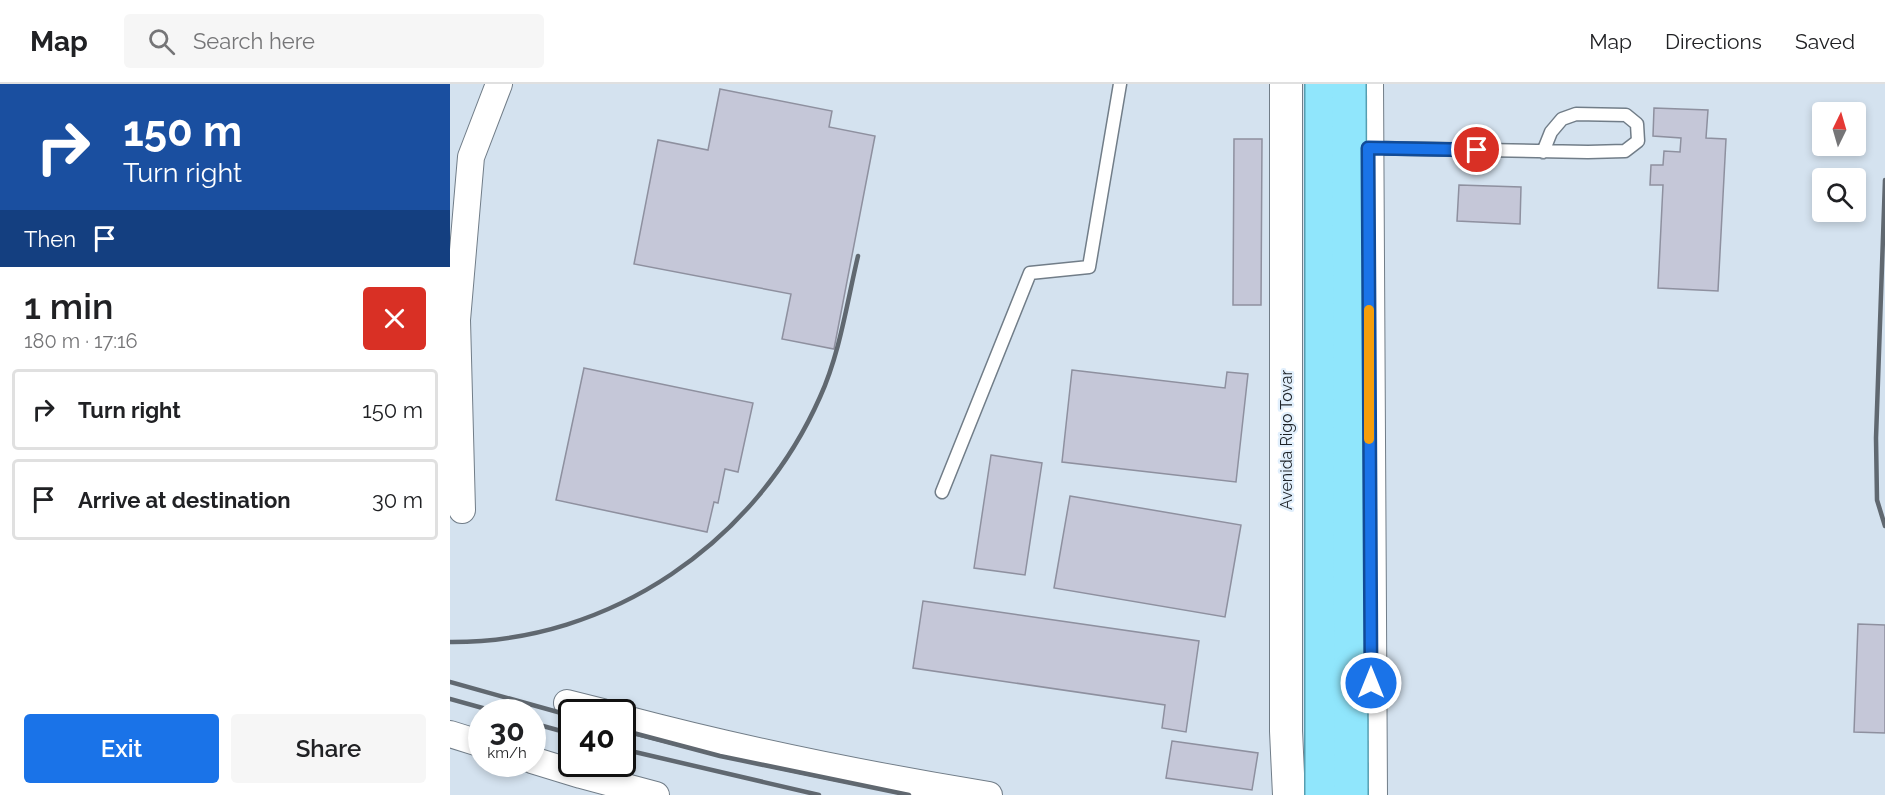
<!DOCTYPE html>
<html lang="en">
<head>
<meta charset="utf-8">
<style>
	:root { --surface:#fff; --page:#f6f6f6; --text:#202124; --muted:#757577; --line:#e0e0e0; --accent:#1a73e8 }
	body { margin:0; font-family:Raleway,sans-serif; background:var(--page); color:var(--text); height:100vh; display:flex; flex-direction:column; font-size:22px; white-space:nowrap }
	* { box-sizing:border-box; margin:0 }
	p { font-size:20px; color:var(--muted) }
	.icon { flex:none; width:33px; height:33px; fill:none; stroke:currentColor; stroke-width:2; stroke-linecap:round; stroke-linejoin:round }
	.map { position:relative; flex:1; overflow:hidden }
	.panel { display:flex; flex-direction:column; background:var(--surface); width:450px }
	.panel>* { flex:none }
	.guide { background:#1a4fa0; color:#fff; overflow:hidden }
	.needle { width:39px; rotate:5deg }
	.controls { position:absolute; left:1362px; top:18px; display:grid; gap:12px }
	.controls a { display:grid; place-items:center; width:54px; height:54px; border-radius:6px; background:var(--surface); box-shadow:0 3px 9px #0003; font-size:30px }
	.speed { position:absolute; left:18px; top:615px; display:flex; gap:12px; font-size:30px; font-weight:700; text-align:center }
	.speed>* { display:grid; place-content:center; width:78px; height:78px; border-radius:50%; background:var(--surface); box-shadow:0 3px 9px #0003; line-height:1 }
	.speed small { font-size:15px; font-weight:400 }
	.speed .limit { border:3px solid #111; border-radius:9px; background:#fff; color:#111 }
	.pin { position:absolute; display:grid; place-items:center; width:51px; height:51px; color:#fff; margin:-26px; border:3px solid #fff; border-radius:50%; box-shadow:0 2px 6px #0007 }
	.me { position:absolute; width:66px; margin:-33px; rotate:0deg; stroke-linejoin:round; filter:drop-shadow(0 0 4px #0008) }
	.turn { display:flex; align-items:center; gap:21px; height:126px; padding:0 24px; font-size:27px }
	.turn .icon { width:78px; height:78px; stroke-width:2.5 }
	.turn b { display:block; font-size:42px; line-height:51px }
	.then { display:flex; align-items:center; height:57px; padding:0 24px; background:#0003; gap:12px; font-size:22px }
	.round { display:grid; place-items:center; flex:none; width:63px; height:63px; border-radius:6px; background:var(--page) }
	.headline { display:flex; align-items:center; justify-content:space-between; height:102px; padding:0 24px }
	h1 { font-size:36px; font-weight:600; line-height:45px }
	.primary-button { display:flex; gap:12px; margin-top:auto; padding:12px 24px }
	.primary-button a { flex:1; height:69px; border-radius:6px; background:var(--accent); color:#fff; font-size:24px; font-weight:600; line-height:69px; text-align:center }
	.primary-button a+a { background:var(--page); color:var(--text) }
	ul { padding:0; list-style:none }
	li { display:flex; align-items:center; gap:18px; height:81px; margin:0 12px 9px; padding:0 12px; border:3px solid var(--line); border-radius:6px }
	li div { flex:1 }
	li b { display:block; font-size:22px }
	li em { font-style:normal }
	header { display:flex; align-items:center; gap:36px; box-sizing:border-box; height:84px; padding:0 30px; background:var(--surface); border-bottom:2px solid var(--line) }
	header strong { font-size:28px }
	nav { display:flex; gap:33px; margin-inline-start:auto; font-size:21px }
	.search { width:420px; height:54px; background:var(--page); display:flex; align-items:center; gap:15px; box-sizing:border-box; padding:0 21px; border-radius:6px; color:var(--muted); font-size:22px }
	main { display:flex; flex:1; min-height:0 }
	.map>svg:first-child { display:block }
	.building { fill:#c5c7d8; stroke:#8e909f; stroke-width:1.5 }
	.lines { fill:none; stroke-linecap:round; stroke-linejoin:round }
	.service-casing { stroke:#717d88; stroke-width:15 }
	.minor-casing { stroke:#717d88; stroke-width:28 }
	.tertiary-casing { stroke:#717d88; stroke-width:34 }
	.service { stroke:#fff; stroke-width:12 }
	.minor { stroke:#fff; stroke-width:26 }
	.tertiary { stroke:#fff; stroke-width:32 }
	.rail { stroke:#606870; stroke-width:4.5 }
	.trunk-bridge-casing { stroke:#569eb1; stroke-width:36; stroke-linecap:butt }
	.trunk-bridge { stroke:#90e6fc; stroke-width:33 }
	.route-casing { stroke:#114b97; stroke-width:15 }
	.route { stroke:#1a73e8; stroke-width:10 }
	.slow { stroke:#f59e0b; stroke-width:10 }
	.labels { text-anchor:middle; stroke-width:4.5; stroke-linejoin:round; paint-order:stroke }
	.street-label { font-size:16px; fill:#1d2227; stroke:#e1effc }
</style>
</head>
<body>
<header>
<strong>Map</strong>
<div class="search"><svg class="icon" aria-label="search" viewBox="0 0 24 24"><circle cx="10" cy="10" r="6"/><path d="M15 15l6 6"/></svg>Search here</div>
<nav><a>Map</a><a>Directions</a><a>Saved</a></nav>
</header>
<main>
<section class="panel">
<div class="guide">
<div class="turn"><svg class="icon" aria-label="right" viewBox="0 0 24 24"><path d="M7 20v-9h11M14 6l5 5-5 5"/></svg><div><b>150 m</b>Turn right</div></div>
<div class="then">Then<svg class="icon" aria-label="arrive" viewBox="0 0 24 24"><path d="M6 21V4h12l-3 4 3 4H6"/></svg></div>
</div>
<div class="headline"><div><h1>1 min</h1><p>180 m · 17:16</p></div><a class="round" style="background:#d93025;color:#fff"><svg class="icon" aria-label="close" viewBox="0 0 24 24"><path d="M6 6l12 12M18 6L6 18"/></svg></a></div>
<ul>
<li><svg class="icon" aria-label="right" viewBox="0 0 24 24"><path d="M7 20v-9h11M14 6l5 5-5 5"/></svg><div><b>Turn right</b></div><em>150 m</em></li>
<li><svg class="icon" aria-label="arrive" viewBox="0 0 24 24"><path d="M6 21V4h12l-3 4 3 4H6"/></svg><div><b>Arrive at destination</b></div><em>30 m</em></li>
</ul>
<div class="primary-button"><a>Exit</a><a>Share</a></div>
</section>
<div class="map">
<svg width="1435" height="711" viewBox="0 0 1435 711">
	<rect width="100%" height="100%" fill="#d4e2ef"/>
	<g class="building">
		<path d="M270,5L382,27L379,43L425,52L384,265L332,255L341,210L184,180L208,56L258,66Z"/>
		<path d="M1204,24L1258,26L1256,54L1276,55L1268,207L1208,204L1213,101H1200L1201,81H1213L1214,67L1230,68L1231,54L1203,52Z"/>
		<path d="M784,55H812L811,221H783Z"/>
		<path d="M1009,101L1071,103L1070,140L1007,137Z"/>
		<path d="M134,284L303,319L288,388L275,385L268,419L264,418L257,448L106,416Z"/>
		<path d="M622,286L775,304L777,288L798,290L786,398L612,378Z"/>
		<path d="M541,371L592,379L575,491L524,484Z"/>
		<path d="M620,412L791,441L775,533L604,504Z"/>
		<path d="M473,517L749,557L736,648L712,644L715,621L463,584Z"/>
		<path d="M1408,540L1435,541V649L1404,648Z"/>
		<path d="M722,657L808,669L802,706L716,694Z"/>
	</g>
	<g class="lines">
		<g class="service-casing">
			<g id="service">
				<path d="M919,64L1138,68L1175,67L1188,57L1187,40L1176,31L1126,30L1112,35L1101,48L1093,68"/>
				<path d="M492,408L580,189L639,183L670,0"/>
			</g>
		</g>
		<g class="minor-casing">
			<g id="minor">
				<path d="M12,426L7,236L21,73L49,0"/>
				<path d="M117,619L153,628"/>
				<path d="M172,634C293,666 416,691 539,711"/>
				<path d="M0,650L32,660"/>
				<path d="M82,676L131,691L206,711"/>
			</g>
		</g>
		<g class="tertiary-casing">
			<g id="tertiary">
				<path d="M836,0V647L839,711"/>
				<path d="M917,0L921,711"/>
			</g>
		</g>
		<use href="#service" class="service"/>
		<use href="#minor" class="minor"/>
		<use href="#tertiary" class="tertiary"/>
		<g class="rail">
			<path d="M1435,96L1426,354L1427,416L1435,442"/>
			<path d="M0,558C161,559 306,458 370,313C390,269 397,218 408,172"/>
			<path d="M0,598L122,632"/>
			<path d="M0,615L47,628"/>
			<path d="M82,639L122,650"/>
			<path d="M172,646L270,672L459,711"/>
			<path d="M172,665L369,711"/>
		</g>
		<g class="trunk-bridge-casing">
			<g id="trunk-bridge">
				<path d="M872,0V711"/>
				<path d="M899,0L901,711"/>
			</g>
		</g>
		<use href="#trunk-bridge" class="trunk-bridge"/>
	</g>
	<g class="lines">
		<g class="route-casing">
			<path id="route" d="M921,599L918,64L1027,66"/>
		</g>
		<use href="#route" class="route"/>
		<path class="slow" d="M919,226V355"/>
	</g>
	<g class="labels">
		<g class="street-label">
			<text transform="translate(836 356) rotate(-90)" y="6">Avenida Rigo Tovar</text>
		</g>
	</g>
</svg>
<div class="controls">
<a><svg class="needle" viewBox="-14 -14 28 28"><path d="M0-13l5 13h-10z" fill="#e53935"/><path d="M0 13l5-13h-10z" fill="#757577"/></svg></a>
<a><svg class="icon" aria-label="search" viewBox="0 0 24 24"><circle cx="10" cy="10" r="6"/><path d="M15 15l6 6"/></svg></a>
</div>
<div class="speed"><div>30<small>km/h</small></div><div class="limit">40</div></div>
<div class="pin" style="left:1027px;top:66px;background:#d93025"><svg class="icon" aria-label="arrive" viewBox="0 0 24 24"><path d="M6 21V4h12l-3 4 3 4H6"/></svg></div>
<svg class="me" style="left:921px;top:599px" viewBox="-20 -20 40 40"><circle r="17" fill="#1a73e8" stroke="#fff" stroke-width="3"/><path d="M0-11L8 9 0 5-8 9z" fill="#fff"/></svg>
</div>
</main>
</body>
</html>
